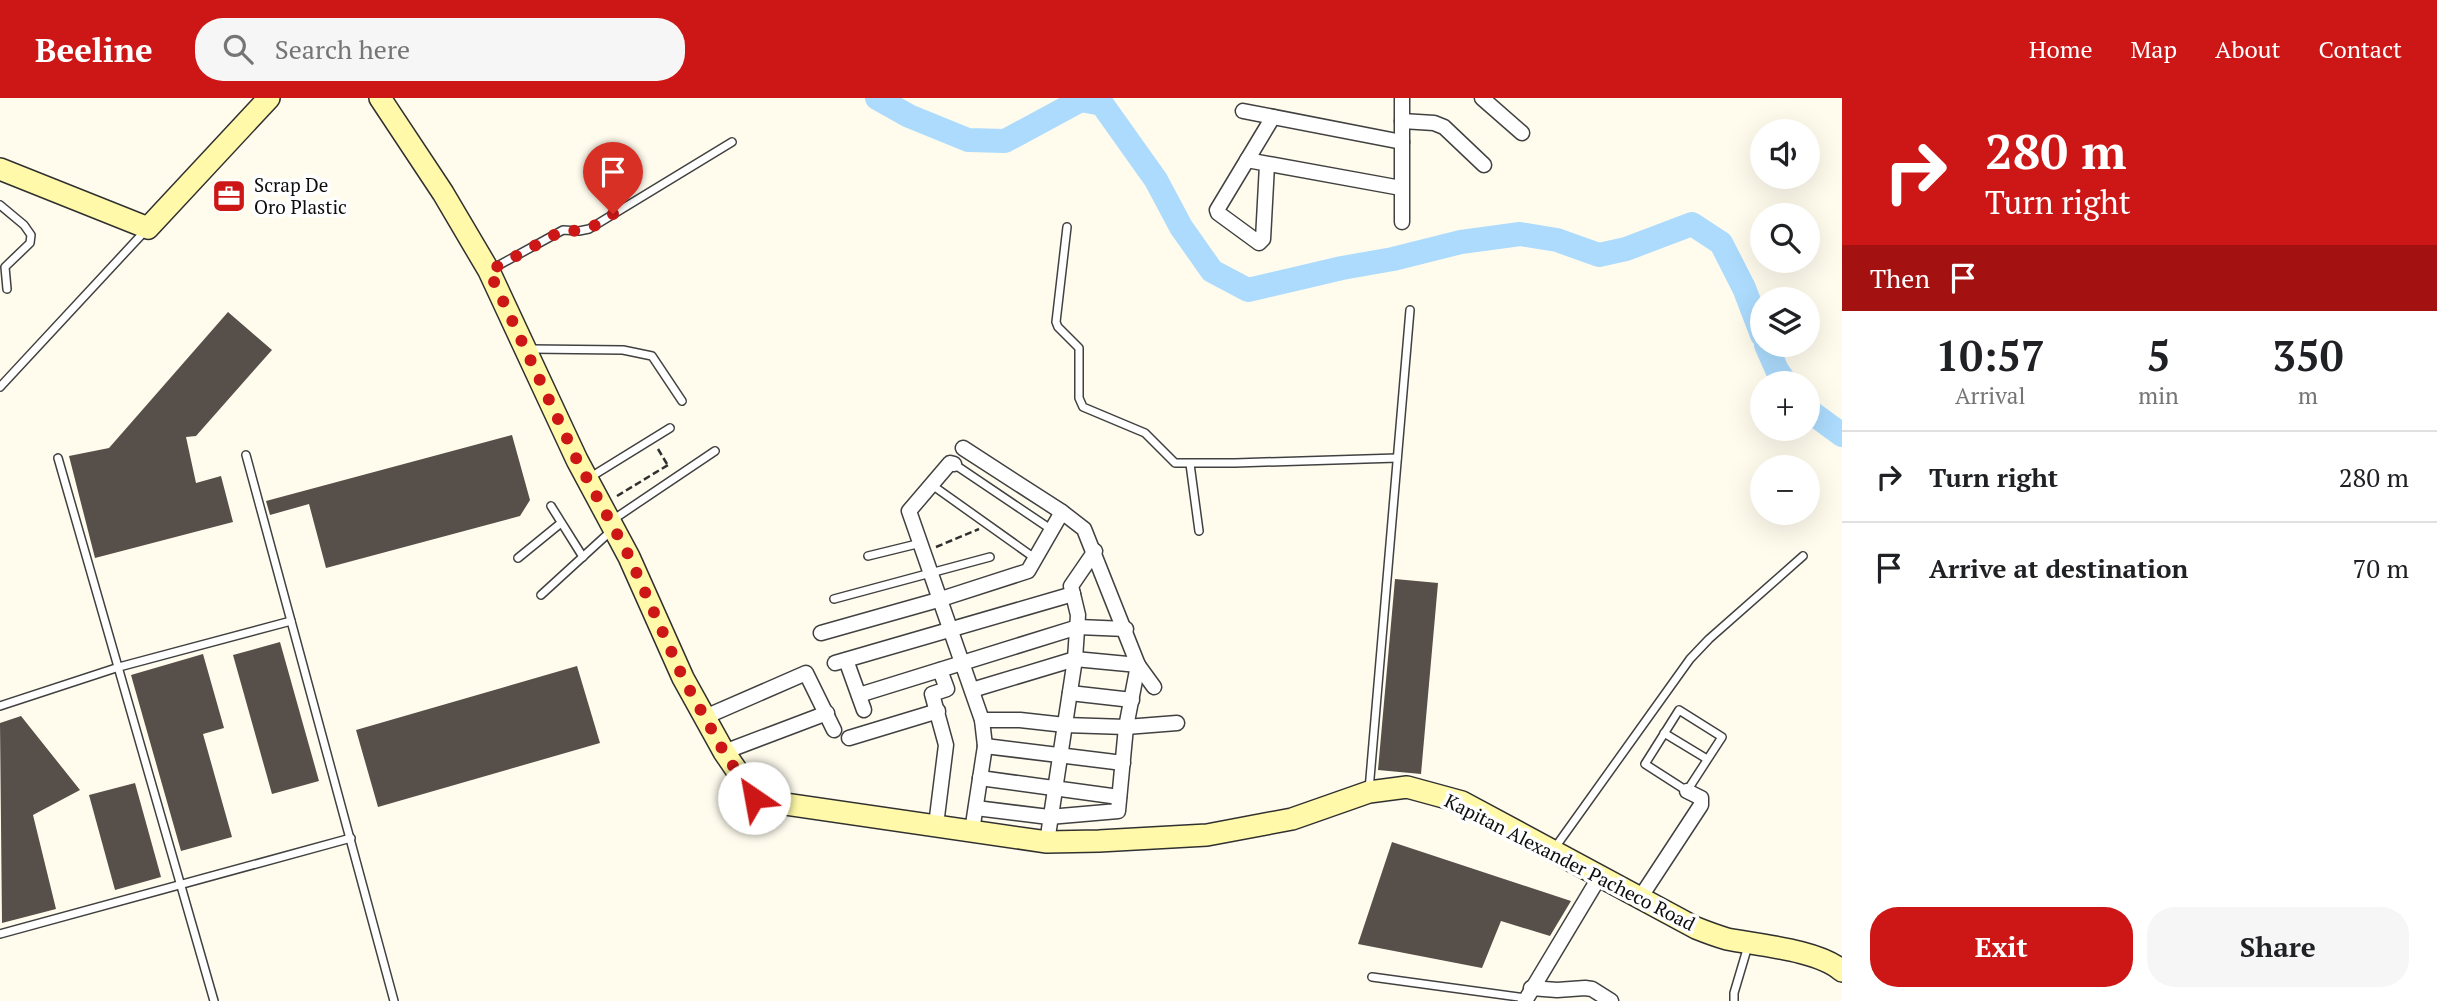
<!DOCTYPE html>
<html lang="en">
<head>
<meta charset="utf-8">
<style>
	:root { --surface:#fff; --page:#f6f6f6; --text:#202124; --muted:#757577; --line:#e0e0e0; --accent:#cd1616 }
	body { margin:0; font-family:"PT Serif",serif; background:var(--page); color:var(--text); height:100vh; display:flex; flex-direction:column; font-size:26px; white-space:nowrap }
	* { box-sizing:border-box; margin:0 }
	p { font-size:23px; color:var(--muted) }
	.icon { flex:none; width:38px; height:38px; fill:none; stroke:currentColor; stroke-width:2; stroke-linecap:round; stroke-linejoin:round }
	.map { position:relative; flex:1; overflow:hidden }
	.side { display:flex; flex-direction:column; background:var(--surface); width:595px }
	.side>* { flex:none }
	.top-card { background:#cd1616; color:#fff; overflow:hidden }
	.fabs { position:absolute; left:1750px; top:21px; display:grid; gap:14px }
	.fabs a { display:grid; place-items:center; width:70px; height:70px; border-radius:50%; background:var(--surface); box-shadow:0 7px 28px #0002; font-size:35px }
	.pin { position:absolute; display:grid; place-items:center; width:60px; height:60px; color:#fff; margin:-72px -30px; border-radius:50% 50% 50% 0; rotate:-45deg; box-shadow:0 0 7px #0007 }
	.pin .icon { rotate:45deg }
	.me { position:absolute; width:77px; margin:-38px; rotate:327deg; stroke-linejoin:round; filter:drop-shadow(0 0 5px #0008) }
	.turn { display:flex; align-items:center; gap:24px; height:147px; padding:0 28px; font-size:32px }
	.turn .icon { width:91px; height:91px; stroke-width:2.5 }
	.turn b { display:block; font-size:49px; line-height:60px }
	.then { display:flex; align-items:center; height:66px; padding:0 28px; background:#0003; gap:14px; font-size:26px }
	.eta { display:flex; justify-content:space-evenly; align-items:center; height:119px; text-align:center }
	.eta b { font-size:42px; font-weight:600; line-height:49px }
	.button { display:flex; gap:14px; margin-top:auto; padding:14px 28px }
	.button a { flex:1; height:80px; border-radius:28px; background:var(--accent); color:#fff; font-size:28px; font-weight:600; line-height:80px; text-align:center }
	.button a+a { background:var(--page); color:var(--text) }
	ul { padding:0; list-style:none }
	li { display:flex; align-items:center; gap:21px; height:91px; padding:0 28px; border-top:2px solid var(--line) }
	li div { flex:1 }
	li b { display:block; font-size:26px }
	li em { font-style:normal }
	header { display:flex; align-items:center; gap:42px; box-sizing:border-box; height:98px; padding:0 35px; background:var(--accent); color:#fff }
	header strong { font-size:33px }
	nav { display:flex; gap:38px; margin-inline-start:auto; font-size:24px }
	.search { width:490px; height:63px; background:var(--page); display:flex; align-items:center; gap:18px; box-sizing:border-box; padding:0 24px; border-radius:28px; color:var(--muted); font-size:26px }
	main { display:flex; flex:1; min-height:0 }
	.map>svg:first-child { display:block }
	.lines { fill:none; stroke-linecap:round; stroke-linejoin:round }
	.river { stroke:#acdbfd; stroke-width:24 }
	.building { fill:#574f49 }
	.lane-casing { stroke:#414141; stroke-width:10 }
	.street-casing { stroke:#414141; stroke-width:17 }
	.secondary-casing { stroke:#303030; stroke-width:24 }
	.path { stroke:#303030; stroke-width:2.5; stroke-dasharray:7 3.5; stroke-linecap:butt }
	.lane { stroke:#fff; stroke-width:7 }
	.street { stroke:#fff; stroke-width:14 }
	.secondary { stroke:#fff9a9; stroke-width:21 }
	.route { stroke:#cd1616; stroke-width:12; stroke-dasharray:0 21.6 }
	.labels { text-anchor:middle; stroke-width:7; stroke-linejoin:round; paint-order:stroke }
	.poi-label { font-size:19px; fill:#0e0e0e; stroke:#fff; text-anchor:start }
	.street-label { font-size:19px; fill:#0e0e0e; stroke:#fff }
</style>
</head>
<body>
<header>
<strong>Beeline</strong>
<div class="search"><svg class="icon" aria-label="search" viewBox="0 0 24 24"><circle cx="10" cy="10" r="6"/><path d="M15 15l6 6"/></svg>Search here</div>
<nav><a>Home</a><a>Map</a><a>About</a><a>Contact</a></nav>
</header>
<main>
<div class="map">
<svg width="1842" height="903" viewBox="0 0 1842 903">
	<rect width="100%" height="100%" fill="#fffcee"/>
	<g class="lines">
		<g class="river">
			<path d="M877,0L909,18L968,42L1005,43L1081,2L1102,6L1156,82L1181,129L1212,173L1248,192L1342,170L1393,161L1461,144L1520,136L1557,142L1599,157L1626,151L1692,126L1721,145L1744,190L1762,237"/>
			<path d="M1766,247L1777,272L1786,285"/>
			<path d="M1808,312L1842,337"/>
		</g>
	</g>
	<g class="building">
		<path d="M228,214L272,252L196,338L186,339L196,385L221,378L233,424L95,460L69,358L109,350Z"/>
		<path d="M512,337L530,402L520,418L326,470L309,406L270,417L266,403Z"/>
		<path d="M1395,481L1438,485L1421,676L1378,672Z"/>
		<path d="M280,544L319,683L272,696L233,557Z"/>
		<path d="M203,556L224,630L203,636L232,739L181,753L131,577Z"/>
		<path d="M577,568L600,645L378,709L356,632Z"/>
		<path d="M21,618L80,692L33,717L56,811L2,825L0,625Z"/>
		<path d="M135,685L161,779L115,792L89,697Z"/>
		<path d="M1392,744L1571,803L1550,838L1501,823L1482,870L1358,846Z"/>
	</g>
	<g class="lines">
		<g class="lane-casing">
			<g id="lane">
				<path d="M0,107L24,127L31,137L30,145L5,169L7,191"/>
				<path d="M1067,129L1056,224L1058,229L1079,250V300L1083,309L1145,335L1175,365H1235L1397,360"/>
				<path d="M492,171L563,132L579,133L589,131L732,44"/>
				<path d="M530,251L623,252L652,258L682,303"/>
				<path d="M0,289L145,133"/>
				<path d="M246,357L394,903"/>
				<path d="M58,360L214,903"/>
				<path d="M954,366L1052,432"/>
				<path d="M1190,366L1199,433"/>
				<path d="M589,380L670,330"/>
				<path d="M932,387L1036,461"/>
				<path d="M551,408L583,459"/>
				<path d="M611,423L715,353"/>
				<path d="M868,458L921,445"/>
				<path d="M518,460L561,425"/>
				<path d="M541,497L611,433"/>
				<path d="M834,501L990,459"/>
				<path d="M0,608L119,569L291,523"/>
				<path d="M1679,612L1722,639L1687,693L1645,666Z"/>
				<path d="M1664,635L1707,661"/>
				<path d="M1369,692L1410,212"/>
				<path d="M1554,751L1690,561L1709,541L1803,458"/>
				<path d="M0,836L351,740"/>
				<path d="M1372,879L1526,900"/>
				<path d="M1734,903V895L1748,848"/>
			</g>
		</g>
		<g class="street-casing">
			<g id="street">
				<path d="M1402,0V124"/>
				<path d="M1482,0L1522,35"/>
				<path d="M1243,13L1402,44"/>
				<path d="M1402,23L1434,25L1444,29L1484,67"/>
				<path d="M1247,62L1401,90"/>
				<path d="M1267,67L1263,141L1259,145L1218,115L1217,112L1273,19"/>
				<path d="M963,350L1062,414L1084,431L1138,567L1154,589"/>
				<path d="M954,366L950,365L909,413L982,622L985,648L972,733"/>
				<path d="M821,535L938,502L1028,473L1062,414"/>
				<path d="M846,562L864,612"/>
				<path d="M835,565L1073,496"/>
				<path d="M972,592L1075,561L1138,567"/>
				<path d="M1070,595L1132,602"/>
				<path d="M859,597L1078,529L1126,531"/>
				<path d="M705,619L806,575L834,632"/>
				<path d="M982,622H1020L1065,627L1126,629L1177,625"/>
				<path d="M849,640L938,613"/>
				<path d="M985,648L1123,665"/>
				<path d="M724,654L827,615"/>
				<path d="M980,680L1119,699"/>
				<path d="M976,710L1049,719L1118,713L1126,629L1138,567"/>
				<path d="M936,727L946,647L932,596L947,591L940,572"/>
				<path d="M1047,744L1075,561L1078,517L1071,488L1095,453"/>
				<path d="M1640,800L1701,707V700L1687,693"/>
				<path d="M1531,890L1557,892L1585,890L1592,891L1611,903"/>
				<path d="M1525,903L1600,778"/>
			</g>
		</g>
		<g class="secondary-casing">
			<g id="secondary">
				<path d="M380,0L443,95L489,173L577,362L629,459L683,580L724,654L757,702L1047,744L1099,743L1207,737L1292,721L1369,694L1407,689L1462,704L1696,830C1706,834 1717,838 1727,841C1757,847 1819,852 1842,873"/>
				<path d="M0,71L148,130L269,0"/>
			</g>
		</g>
		<g class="path">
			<path d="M658,351L667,366"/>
			<path d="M617,398L668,367"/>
			<path d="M936,449L979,431"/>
		</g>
		<use href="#lane" class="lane"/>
		<use href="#street" class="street"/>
		<use href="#secondary" class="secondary"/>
	</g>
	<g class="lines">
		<path class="route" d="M613,116L589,131L579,133L563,132L489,173L577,362L629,458L683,580L724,654L754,700"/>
	</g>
	<defs>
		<g id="office-square" transform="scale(1.75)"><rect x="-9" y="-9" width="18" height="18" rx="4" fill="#cd1616" stroke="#fff"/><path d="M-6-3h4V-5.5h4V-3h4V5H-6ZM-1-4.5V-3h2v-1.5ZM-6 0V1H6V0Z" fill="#fff"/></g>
	</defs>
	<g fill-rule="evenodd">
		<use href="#office-square" x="229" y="98"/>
	</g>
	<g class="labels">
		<g class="poi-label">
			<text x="254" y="94">Scrap De<tspan x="254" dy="22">Oro Plastic</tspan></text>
		</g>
		<g class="street-label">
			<text transform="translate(1570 764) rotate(27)" y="7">Kapitan Alexander Pacheco Road</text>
		</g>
	</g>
</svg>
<div class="fabs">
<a><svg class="icon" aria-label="sound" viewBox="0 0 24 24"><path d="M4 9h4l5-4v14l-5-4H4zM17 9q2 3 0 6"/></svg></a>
<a><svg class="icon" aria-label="search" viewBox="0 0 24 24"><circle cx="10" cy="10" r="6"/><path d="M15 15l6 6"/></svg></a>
<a><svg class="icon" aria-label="layers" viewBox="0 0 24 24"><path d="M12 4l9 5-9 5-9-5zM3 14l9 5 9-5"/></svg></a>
<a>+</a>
<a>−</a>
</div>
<div class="pin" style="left:613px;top:116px;background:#d93025"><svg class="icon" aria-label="arrive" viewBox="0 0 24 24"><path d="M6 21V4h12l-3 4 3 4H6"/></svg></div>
<svg class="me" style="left:754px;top:700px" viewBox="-20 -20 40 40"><circle r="19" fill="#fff"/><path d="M0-13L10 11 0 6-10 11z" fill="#cd1616"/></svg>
</div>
<section class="side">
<div class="top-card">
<div class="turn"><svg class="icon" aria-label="right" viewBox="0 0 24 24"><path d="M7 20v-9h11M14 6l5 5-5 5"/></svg><div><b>280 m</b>Turn right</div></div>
<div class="then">Then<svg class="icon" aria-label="arrive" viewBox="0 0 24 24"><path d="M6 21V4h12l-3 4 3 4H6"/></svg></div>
</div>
<div class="eta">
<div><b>10:57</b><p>Arrival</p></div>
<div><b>5</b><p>min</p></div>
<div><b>350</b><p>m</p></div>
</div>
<ul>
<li><svg class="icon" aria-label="right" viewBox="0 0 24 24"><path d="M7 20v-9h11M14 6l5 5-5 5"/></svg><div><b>Turn right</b></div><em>280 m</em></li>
<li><svg class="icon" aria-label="arrive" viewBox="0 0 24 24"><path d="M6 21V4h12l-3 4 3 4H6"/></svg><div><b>Arrive at destination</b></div><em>70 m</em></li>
</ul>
<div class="button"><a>Exit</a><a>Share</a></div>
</section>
</main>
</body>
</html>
